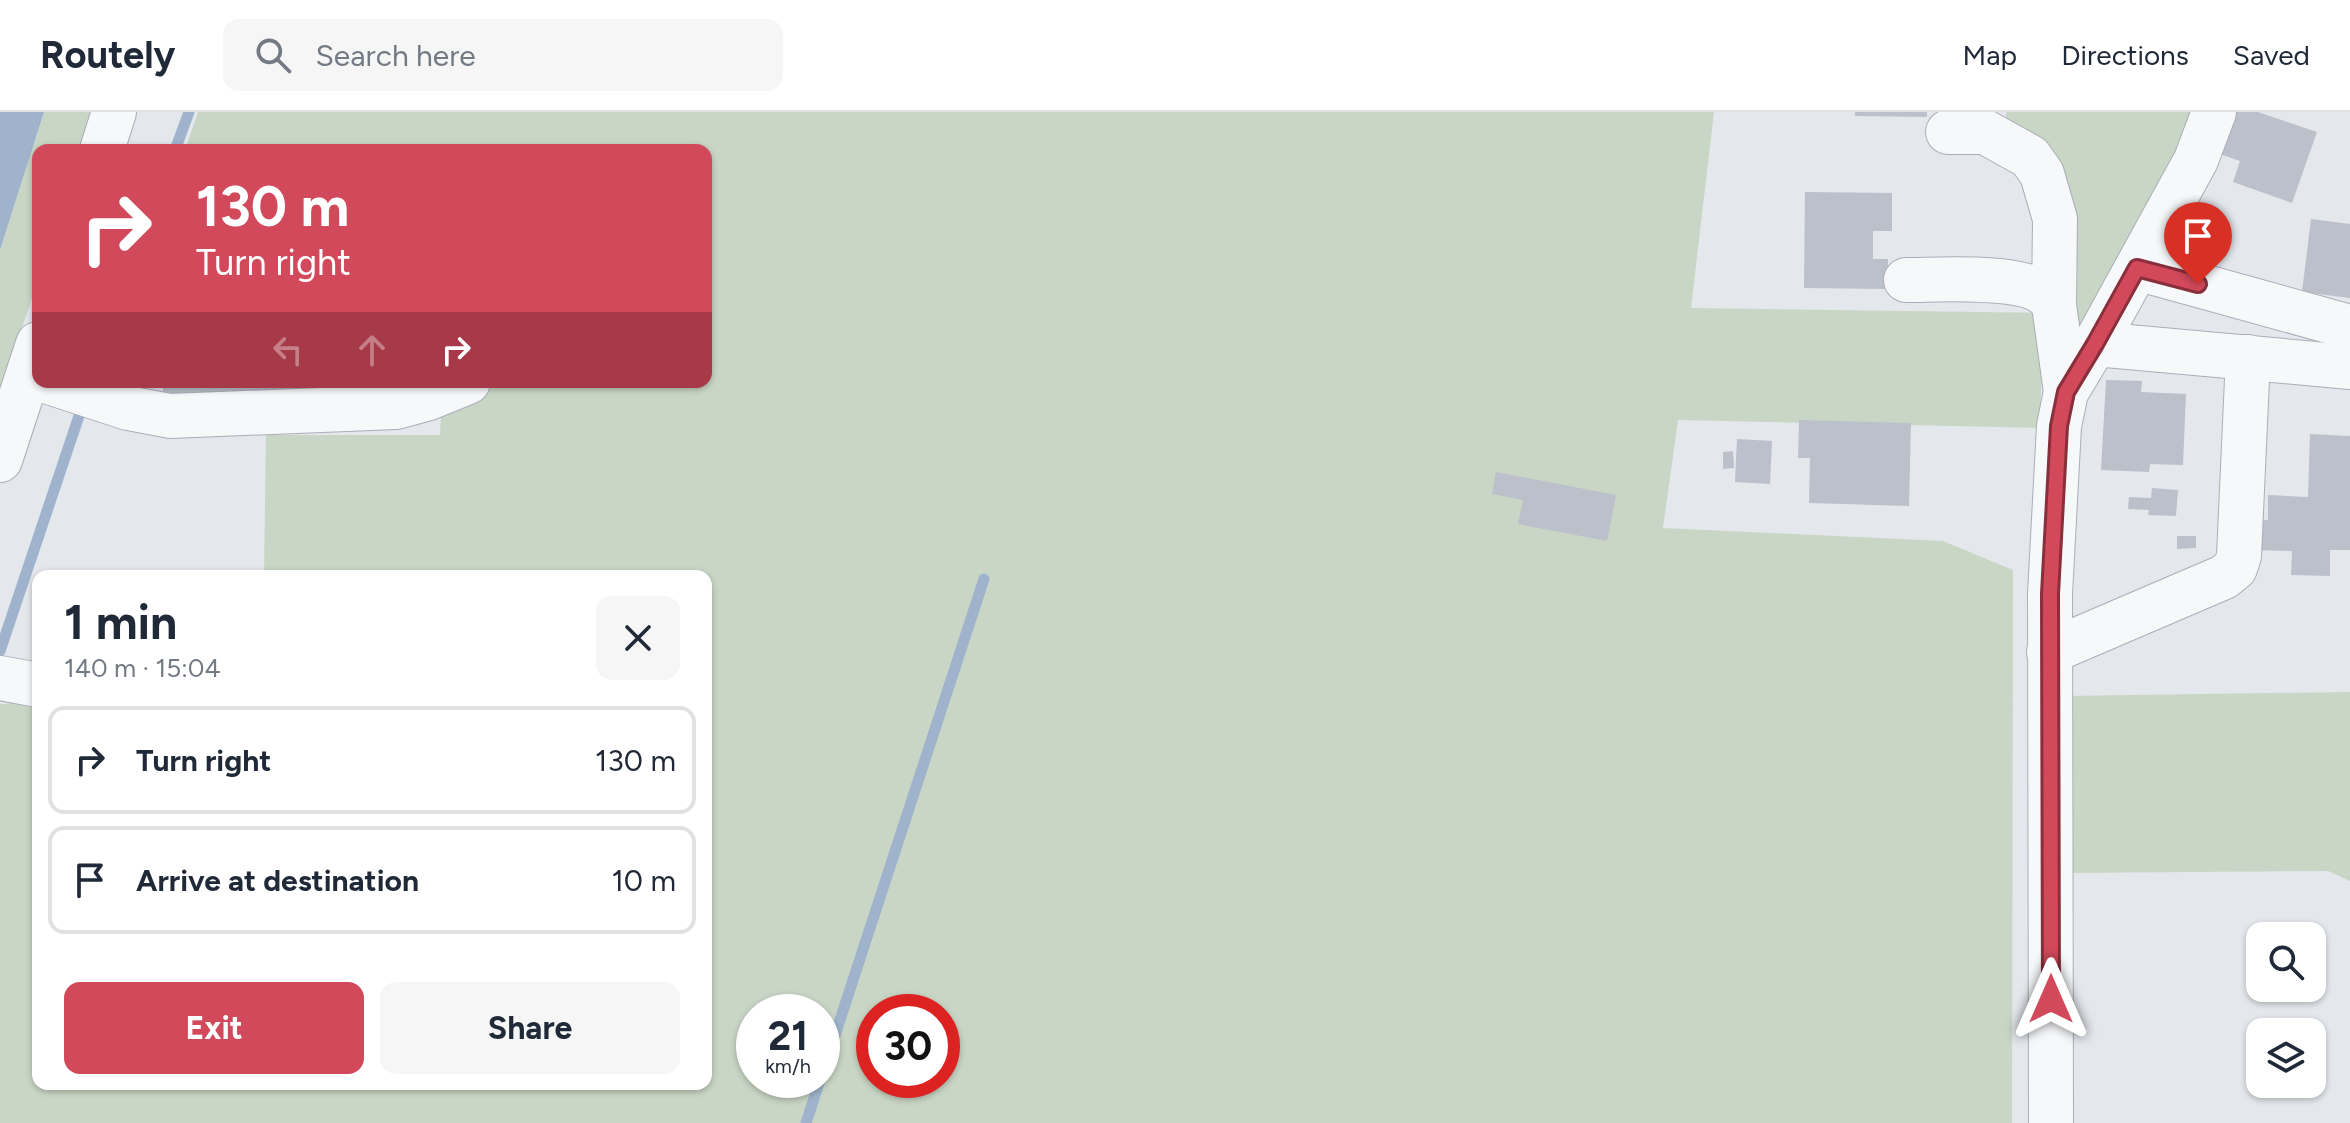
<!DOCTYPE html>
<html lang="en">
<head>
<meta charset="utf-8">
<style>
	:root { --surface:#fff; --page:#f6f6f7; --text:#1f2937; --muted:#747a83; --line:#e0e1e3; --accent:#d1495b }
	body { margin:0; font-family:Figtree,sans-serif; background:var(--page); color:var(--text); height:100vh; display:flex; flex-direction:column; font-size:30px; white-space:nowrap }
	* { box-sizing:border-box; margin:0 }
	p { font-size:26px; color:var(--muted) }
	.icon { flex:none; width:44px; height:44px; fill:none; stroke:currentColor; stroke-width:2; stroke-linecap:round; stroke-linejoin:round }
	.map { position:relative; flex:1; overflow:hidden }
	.sheet { position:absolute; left:32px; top:458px; width:680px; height:520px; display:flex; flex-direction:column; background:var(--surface); border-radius:16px; box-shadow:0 2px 6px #0004 }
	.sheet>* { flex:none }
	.banner { position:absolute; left:32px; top:32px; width:680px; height:244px; border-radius:16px; box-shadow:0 2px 6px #0004; background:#d1495b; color:#fff; overflow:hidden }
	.fabs { position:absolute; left:2246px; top:810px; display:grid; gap:16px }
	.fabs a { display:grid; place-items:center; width:80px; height:80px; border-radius:16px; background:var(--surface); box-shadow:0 2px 6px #0004; font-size:40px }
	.speed { position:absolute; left:736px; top:882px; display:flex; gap:16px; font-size:40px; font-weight:700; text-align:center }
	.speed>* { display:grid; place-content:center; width:104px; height:104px; border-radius:50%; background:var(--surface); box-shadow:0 2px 6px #0004; line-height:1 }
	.speed small { font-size:20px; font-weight:400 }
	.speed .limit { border:12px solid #d22; background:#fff; color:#111 }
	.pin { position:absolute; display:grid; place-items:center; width:68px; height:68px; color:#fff; margin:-82px -34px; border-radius:50% 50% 50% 0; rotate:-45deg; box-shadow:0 0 8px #0007 }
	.pin .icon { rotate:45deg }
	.me { position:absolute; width:88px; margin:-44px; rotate:0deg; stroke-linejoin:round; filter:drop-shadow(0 0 6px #0008) }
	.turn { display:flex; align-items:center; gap:28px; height:168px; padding:0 32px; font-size:36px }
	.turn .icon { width:104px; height:104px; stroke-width:2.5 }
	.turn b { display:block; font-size:56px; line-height:68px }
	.lanes { display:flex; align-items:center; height:76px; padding:0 32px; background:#0003; justify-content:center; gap:40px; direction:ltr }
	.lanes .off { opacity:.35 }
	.round { display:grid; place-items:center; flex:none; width:84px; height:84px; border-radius:16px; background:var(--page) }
	.headline { display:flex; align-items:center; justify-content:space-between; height:136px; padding:0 32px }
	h1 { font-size:48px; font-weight:700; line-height:60px }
	.cta { display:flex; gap:16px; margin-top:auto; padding:16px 32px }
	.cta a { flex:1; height:92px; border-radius:16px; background:var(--accent); color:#fff; font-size:32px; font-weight:700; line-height:92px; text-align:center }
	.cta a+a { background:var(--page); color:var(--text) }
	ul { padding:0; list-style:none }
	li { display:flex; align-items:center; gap:24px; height:108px; margin:0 16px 12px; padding:0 16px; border:4px solid var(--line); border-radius:16px }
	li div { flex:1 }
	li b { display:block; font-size:30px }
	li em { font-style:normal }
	header { display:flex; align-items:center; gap:48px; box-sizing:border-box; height:112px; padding:0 40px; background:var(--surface); border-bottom:2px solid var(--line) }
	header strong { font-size:38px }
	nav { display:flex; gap:44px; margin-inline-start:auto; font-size:28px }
	.search { width:560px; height:72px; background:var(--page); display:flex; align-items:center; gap:20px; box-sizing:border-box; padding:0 28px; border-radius:16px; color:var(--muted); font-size:30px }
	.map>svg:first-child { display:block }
	.green { fill:#c9d6c5; fill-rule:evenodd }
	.water { fill:#9fb4cc }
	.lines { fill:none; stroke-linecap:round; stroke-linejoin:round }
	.stream { stroke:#9fb4cc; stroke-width:11 }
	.building { fill:#bbc0ca }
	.minor-casing { stroke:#a9aeb7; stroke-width:46 }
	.minor { stroke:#f7f8fa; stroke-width:44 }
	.route-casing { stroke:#882f3b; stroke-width:20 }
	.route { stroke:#d1495b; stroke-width:14 }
</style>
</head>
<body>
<header>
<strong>Routely</strong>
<div class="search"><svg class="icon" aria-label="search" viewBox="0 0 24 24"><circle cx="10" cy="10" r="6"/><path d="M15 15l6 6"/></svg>Search here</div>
<nav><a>Map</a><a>Directions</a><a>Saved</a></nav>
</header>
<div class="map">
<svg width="2350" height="1011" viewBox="0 0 2350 1011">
	<rect width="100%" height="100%" fill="#e4e7ec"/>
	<g class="green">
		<path d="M44,0H96L83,38H38V169L0,279V138Z"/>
		<path d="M198,0H1714L1691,196L2043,201L2040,316L1678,308L1663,416L1943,429L2013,458L2012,1011H0V592L38,590V972H706V464H264L266,323H440L443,270H706V38H185ZM754,900H822V968H754ZM874,900H942V968H874Z"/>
		<path d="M2006,0H2203L2062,268L2061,75L2006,19Z"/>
		<path d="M2350,580V769L2328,759L2063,761L2064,584Z"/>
	</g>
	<path class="water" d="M0,0H44L0,138Z"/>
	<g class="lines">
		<g class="stream">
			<path d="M175,38L189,0"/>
			<path d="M0,539L83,292"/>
			<path d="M822,963L984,467"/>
			<path d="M806,1011L820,968"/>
		</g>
	</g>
	<g class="building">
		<path d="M1855,0H1927V5L1855,4Z"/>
		<path d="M2222,0H2258L2317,20L2292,91L2233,70L2240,49L2209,38Z"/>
		<path d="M1805,80L1892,81V119H1873V147H1888V177L1804,176Z"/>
		<path d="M2311,107L2350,112V186L2302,180Z"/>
		<path d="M2106,268L2142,269L2141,280L2186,282L2183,353L2150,352L2149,360L2101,358Z"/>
		<path d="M163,270H290L289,288L163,285Z"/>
		<rect x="329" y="270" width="73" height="18"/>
		<path d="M1799,308L1911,311L1909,394L1809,391L1810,346H1798Z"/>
		<path d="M2310,322L2350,324V438H2330V464L2291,463L2292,439L2250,438L2251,407L2268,408V383L2308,385Z"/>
		<path d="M1737,327L1772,329L1770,372L1735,370Z"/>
		<path d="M1733,339L1734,356L1723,357V340Z"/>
		<path d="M1496,360L1616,383L1607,429L1518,412L1523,388L1492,382Z"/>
		<path d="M2152,376L2178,378L2176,404L2148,403L2149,398L2128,397L2129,385L2151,386Z"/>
		<path d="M2177,424H2196V436L2177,437Z"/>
	</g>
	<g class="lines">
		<g class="minor-casing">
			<g id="minor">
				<path d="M1948,20H1985L2030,45L2042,62L2055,107L2054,193L2066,280"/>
				<path d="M102,38L114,0"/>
				<path d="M2137,156L2350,215"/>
				<path d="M1906,168C1939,168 2022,162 2046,183C2049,185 2051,189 2054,193"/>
				<path d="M2095,232L2350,255"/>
				<path d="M49,270L128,296L170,304L396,295L429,286L468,270"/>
				<path d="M0,348L38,232"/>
				<path d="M2049,540L2224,465L2235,456L2239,444L2248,245"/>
				<path d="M0,566L38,573"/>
				<path d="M2051,1011L2050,482L2059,314L2066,280L2095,232L2196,48L2214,0"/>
			</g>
		</g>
		<use href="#minor" class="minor"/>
	</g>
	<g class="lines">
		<g class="route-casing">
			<path id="route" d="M2051,887L2050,482L2059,314L2066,280L2095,232L2137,156L2198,172"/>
		</g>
		<use href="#route" class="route"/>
	</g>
</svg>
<div class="fabs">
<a><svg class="icon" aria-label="search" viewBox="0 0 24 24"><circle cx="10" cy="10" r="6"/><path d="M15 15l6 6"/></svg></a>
<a><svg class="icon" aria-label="layers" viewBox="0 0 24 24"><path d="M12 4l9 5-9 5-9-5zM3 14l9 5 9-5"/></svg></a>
</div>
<div class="speed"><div>21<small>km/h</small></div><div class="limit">30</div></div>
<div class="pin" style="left:2198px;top:172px;background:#d93025"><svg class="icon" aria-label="arrive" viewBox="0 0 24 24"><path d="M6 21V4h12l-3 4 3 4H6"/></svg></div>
<svg class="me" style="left:2051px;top:887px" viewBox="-20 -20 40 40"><path d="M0-17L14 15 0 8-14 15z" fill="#d1495b" stroke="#fff" stroke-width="4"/></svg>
<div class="banner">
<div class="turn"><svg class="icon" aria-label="right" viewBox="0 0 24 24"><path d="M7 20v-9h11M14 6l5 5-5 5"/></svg><div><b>130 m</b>Turn right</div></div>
<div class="lanes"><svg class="icon off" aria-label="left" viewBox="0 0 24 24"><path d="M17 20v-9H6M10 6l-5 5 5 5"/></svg><svg class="icon off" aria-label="ahead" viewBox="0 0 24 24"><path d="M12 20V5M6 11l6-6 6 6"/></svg><svg class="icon" aria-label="right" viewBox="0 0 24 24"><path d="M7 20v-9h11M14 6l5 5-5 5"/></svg></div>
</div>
<section class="sheet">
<div class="headline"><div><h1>1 min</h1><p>140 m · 15:04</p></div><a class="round"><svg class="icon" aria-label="close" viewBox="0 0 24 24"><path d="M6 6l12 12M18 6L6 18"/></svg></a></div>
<ul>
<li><svg class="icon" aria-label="right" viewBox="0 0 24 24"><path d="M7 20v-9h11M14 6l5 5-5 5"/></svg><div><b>Turn right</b></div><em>130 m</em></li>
<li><svg class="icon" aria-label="arrive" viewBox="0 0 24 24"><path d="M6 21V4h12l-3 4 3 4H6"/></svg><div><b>Arrive at destination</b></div><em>10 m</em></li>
</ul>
<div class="cta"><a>Exit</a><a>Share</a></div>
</section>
</div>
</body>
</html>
